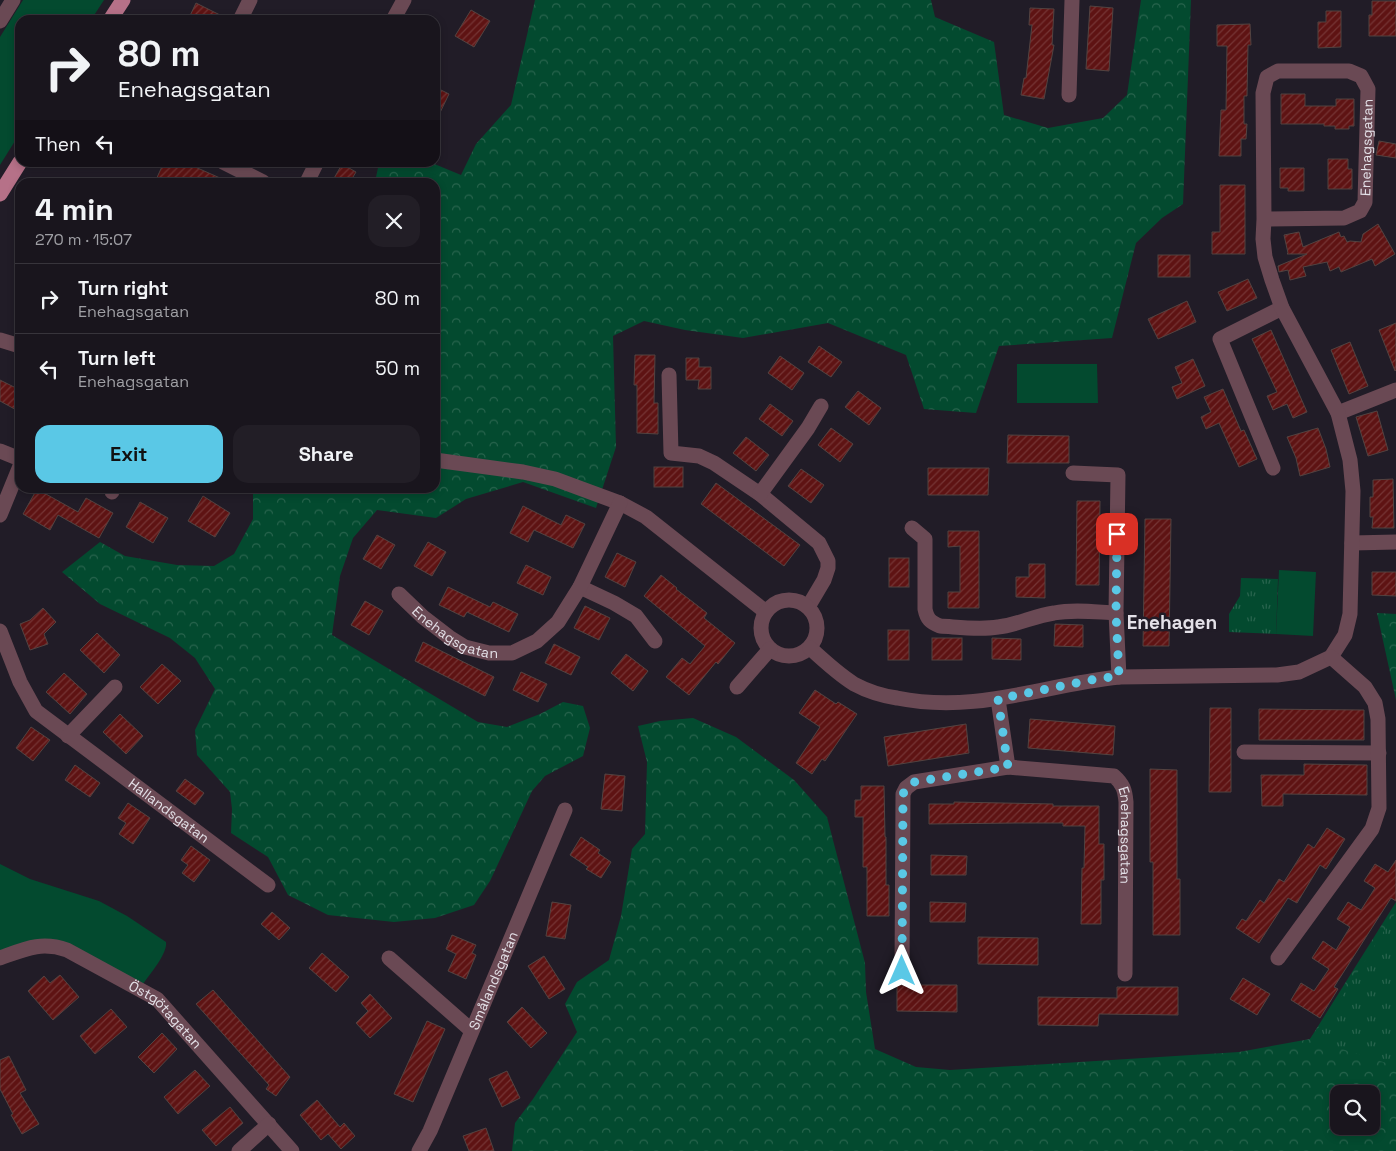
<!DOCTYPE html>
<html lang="en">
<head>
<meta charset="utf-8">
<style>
	:root { --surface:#19151d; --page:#221e26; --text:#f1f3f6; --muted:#9f9fa4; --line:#37343b; --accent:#5ac8e6 }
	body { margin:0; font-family:"Space Grotesk",sans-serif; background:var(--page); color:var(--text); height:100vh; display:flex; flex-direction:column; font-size:19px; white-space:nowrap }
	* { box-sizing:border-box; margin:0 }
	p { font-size:16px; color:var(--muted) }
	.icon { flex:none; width:28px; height:28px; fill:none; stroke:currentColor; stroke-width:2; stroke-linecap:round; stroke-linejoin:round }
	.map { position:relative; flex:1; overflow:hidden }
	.details { position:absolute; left:15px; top:178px; width:425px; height:315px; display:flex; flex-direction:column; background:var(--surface); border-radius:15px; box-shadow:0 2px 8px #0003,0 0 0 1px var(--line) }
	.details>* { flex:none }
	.banner { position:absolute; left:15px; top:15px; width:425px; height:152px; border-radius:15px; box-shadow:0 2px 8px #0003,0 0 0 1px var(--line); background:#19151d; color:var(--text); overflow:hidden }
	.fabs { position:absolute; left:1330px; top:1085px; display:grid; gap:10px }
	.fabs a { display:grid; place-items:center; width:50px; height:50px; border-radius:10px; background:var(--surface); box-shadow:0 2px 8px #0003,0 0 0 1px var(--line); font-size:25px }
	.pin { position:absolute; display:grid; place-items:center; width:42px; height:42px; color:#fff; margin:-21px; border-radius:10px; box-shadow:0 2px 8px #0006 }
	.me { position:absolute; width:55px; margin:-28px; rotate:0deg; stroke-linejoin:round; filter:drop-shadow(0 0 4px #0008) }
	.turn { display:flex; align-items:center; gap:18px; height:105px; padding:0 20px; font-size:22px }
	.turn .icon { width:65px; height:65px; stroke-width:2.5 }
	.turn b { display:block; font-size:35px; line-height:42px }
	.then { display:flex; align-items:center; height:48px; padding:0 20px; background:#0003; gap:10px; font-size:19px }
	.round { display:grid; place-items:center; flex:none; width:52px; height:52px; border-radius:15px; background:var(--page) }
	.overview { display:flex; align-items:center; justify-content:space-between; height:85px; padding:0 20px }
	h1 { font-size:30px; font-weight:700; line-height:38px }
	.action { display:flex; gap:10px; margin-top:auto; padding:10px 20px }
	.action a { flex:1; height:58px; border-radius:15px; background:var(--accent); color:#111; font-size:20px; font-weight:700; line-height:58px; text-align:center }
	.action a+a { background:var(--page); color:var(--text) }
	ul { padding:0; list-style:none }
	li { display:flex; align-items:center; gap:15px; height:70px; padding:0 20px; border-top:1px solid var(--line) }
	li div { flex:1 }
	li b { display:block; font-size:19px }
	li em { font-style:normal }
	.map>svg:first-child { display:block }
	.grass { fill:#034a2f }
	.forest { fill:url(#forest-crowns); fill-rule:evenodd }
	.park { fill:url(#park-tufts) }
	.building { fill:url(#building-hatch); stroke:#524341 }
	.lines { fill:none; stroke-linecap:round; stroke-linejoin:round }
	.minor { stroke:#6a4954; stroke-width:15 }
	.major { stroke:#b67188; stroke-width:15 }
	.route { stroke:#5ac8e6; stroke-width:9; stroke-dasharray:0 16.2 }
	.labels { text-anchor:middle; stroke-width:5; stroke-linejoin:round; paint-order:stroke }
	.street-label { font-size:14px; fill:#e4e1e8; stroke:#211c27 }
	.district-label { font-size:19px; font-weight:bold; fill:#e4e1e8; stroke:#211c27 }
</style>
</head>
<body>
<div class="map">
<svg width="1396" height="1151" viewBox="0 0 1396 1151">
	<defs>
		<pattern id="forest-crowns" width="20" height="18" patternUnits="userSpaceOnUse" patternTransform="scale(1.25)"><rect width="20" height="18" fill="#034a2f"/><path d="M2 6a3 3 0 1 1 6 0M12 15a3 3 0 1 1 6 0" fill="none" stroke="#28644d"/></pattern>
		<pattern id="park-tufts" width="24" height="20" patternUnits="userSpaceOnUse" patternTransform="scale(1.25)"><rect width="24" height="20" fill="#034a2f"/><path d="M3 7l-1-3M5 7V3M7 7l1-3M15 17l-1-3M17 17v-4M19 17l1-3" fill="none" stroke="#28644d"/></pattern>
		<pattern id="building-hatch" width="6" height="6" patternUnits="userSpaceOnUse" patternTransform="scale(1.25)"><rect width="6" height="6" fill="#5e1313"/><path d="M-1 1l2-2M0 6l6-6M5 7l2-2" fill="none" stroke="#753535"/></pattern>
	</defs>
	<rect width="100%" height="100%" fill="#211c27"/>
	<g class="grass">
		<path d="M23,0H104L91,20H20V133L0,165V37Z"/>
		<path d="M1017,364H1097L1098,403H1017Z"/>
		<path d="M1279,570L1316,572L1313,636L1276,634Z"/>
		<path d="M0,864L30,879L99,901L127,916L166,942C168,953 150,974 143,984L86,953L0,950Z"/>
	</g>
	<g class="forest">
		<path d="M535,0H931L935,17L994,42L1004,115L1048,128L1103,118L1127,95L1141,0H1191L1183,204L1162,218L1136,243L1112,338L999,346L976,413L924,409L906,355L828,323L743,338L685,330L644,321L613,336L616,447L596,508L523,482L466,499L436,518L377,510L353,538L340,576L332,635L478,722L507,727L540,714L563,702L583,706L590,728L583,756L545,776L532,791L490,881L474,905L435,918L394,922L328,915L288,895L268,857L231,833L232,809L230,792L197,755L195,730L215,689L195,658L170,638L100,604L62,572L100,542L125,556L177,565L214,566L234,554L253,519V488H435V182H375L379,163H432L461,175L476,144L511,105Z"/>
		<path d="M1377,613L1396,614V700Z"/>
		<path d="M693,718L736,737L794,780L827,817L865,963L866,992L875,1049L916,1067L950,1070L1239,1052L1310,1039L1396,902V1151H512L515,1123L533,1099L577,1032L565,1004L577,982L609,960L621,916L632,849L645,834L647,762L638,726L660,721ZM1339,1094H1371V1126H1339Z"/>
	</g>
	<g class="park">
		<path d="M1241,578L1278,579L1276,634L1229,632V614L1240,596Z"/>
		<path d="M1396,912V1066L1310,1039L1345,992Z"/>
	</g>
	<g class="building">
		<path d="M1372,1H1396V36H1369V15H1372Z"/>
		<path d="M196,3L230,20H188Z"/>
		<path d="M1090,6L1113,8L1109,71L1086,69Z"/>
		<path d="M1030,8L1054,9L1052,45H1054L1044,99L1021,95L1024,78H1026L1032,25H1029Z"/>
		<path d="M471,10L490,21L474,47L455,36Z"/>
		<path d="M1326,11H1341V47L1318,48V22H1326Z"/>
		<path d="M1250,24L1251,45H1248L1247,96H1244V124H1247L1246,139H1241V156H1219L1221,110H1226L1227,46H1217V25Z"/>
		<path d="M435,87L449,94L435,123Z"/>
		<path d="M1281,94H1305V106H1336V99H1354V126H1349V129H1335V126H1324V124H1281Z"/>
		<path d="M1379,141L1396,144V158L1376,155Z"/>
		<path d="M1328,159H1348V169H1352V189H1328Z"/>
		<path d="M164,162H184L229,182H155Z"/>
		<path d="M342,164L356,172L350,182H332Z"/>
		<path d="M1280,168H1304V191H1288V188H1280Z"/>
		<path d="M1220,185H1245V254H1212V232H1220Z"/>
		<path d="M1378,224L1395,254L1375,266L1372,259L1341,272L1339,267L1330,271L1327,262L1303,267L1306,276L1290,280L1288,270L1279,272L1278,266L1307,254H1287L1288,253L1284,235L1299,232L1303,247L1339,232L1341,237L1344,236L1347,242L1350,241L1361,242L1363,234Z"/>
		<rect x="1158" y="255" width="32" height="22"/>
		<path d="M1248,279L1257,298L1227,311L1218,292Z"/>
		<path d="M1187,301L1196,322L1158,339L1148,319Z"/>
		<path d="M1396,323V370L1395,371L1379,330Z"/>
		<path d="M1271,330L1307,412L1293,418L1287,404L1273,410L1267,396L1277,392L1252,339Z"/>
		<path d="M1350,342L1368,386L1349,394L1331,350Z"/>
		<path d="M819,346L842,362L831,377L808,362Z"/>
		<path d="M635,355H655L654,403H658V434L637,433V385H634Z"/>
		<path d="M780,356L804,373L792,390L768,373Z"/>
		<path d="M686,358H699V367H711V389H698L699,380H686Z"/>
		<path d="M1193,359L1205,386L1177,399L1172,387L1182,383L1175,367Z"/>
		<path d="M0,380L20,390V412L0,401Z"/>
		<path d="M1223,389L1241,431L1244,430L1257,459L1239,467L1219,423L1206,429L1201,417L1211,412L1204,397Z"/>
		<path d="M858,391L881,408L869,425L845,407Z"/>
		<path d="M770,404L793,421L782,436L759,419Z"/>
		<path d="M1377,411L1388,450L1368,456L1356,417Z"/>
		<path d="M831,428L853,444L840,462L818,445Z"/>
		<path d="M1318,428L1326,449L1330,467L1300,476L1296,458L1287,437Z"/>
		<path d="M1008,435L1069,436V463H1007Z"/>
		<path d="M746,437L769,455L756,471L733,453Z"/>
		<rect x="654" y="467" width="29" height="20"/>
		<path d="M928,468H989L988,495H928Z"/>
		<path d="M801,469L824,485L811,503L788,486Z"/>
		<path d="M1393,479L1394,528H1372L1373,517H1370V497H1373V480Z"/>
		<path d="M716,483L800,545L784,566L701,504Z"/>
		<path d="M37,489L78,512L86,498L113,513L99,538L58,515L50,530L23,514Z"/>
		<path d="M203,496L230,513L215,537L188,521Z"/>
		<path d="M1077,501H1100L1099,585H1076Z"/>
		<path d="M140,502L168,518L153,543L126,527Z"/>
		<path d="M523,506L561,525L566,515L585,524L573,548L534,530L528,542L510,533Z"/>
		<path d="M1145,519H1171L1169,646H1143Z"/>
		<path d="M948,531H979V608H948V592H960V546L948,547Z"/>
		<path d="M377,535L395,545L381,569L363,559Z"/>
		<path d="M428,542L446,552L432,576L414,566Z"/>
		<path d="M617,553L636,562L625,587L605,577Z"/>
		<rect x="889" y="558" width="20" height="29"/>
		<path d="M1029,564H1045V598L1016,597V577H1029Z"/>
		<path d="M526,565L551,577L543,595L517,583Z"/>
		<path d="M1372,572H1396V596L1372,595Z"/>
		<path d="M661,575L677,588L676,589L707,613L704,618L735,643L718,664L716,662L689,695L666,677L682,658L690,664L705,646L644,596Z"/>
		<path d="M448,587L490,607L493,602L518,614L509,632L467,612L464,617L439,605Z"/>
		<path d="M365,601L383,611L369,635L351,625Z"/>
		<path d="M585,606L610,618L599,640L574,628Z"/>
		<path d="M43,608L56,622L44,634L48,644L30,650L20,624L30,620Z"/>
		<path d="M1055,624L1083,625V647L1054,646Z"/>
		<rect x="888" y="630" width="21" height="30"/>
		<path d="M97,633L120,655L104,673L80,650Z"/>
		<rect x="932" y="638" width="30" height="22"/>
		<path d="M992,638L1021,639V660L992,659Z"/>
		<path d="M423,642L494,677L485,696L415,661Z"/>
		<path d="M554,644L580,657L571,675L545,663Z"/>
		<path d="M626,654L648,671L633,691L611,673Z"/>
		<path d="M162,664L181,681L158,704L140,687Z"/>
		<path d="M521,672L547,684L538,702L513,690Z"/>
		<path d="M64,673L87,694L70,714L46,692Z"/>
		<path d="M815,690L836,704L838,702L857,714L825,761L822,759L812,774L796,763L820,727L799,713Z"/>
		<path d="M1210,708H1231V792H1209Z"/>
		<path d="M1259,709L1364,710V740H1259Z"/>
		<path d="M120,714L143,736L126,754L103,732Z"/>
		<path d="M1030,719L1115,726L1113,755L1028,748Z"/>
		<path d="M966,724L969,753L888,766L884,737Z"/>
		<path d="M31,727L50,740L33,761L16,748Z"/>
		<path d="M1304,764L1367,765V795L1283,794V806H1262L1261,775H1304Z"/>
		<path d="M75,765L100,783L90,797L65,780Z"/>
		<path d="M1150,769L1177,770V879H1180V935H1153V862H1150Z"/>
		<path d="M605,774L625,776L622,811L601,809Z"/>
		<path d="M185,779L204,793L195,805L176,791Z"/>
		<path d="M861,786H884L885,837H886V885H889V916H867V867H863V817H855V800H861Z"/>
		<path d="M954,802L1053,804V806H1099V844H1104V880H1101V924H1081L1082,868H1084L1085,826H1063V823H1017L929,824V804H954Z"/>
		<path d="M128,803L150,818L133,844L119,834L126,823L118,818Z"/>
		<path d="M1327,828L1345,839L1326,869L1320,865L1297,903L1288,898L1259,943L1236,928L1242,919L1246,921L1260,900L1264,903L1279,879L1284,882L1308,844L1314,848Z"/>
		<path d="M581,837L600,850L598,853L611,862L601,878L586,869L588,867L570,855Z"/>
		<path d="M191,846L210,860L194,882L182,873L188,865L181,860Z"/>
		<path d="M931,855L967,856L966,875H931Z"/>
		<path d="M1396,860V901L1391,898L1334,987L1338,989L1320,1018L1291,1000L1301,983L1314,991L1329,969L1312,958L1323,941L1336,950L1350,927L1337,919L1348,902L1361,910L1375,888L1364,881L1375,864L1388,872Z"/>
		<path d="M552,902L571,905L565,939L546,936Z"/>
		<path d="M930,902L966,903L965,922H930Z"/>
		<path d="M272,912L290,928L279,940L261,924Z"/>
		<path d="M452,935L476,945L472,953L476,955L466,979L448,971L456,954L446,949Z"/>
		<path d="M978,937L1038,938V965L978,964Z"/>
		<path d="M322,953L349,977L336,992L309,968Z"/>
		<path d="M544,956L565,989L549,999L528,966Z"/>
		<path d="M60,975L79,997L53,1020L28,991L44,976L50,983Z"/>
		<path d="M1243,978L1270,994L1257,1015L1230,999Z"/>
		<path d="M897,985H957V1012L897,1011Z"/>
		<path d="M1117,987H1178V1015L1099,1014L1098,1026L1038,1025V997L1117,998Z"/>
		<path d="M213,990L290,1077L276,1096L266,1089L269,1085L196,1004Z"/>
		<path d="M370,994L392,1018L370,1038L356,1023L368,1011L361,1003Z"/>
		<path d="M522,1007L547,1033L531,1048L507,1022Z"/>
		<path d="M111,1009L127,1027L95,1054L80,1036Z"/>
		<path d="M427,1021L445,1029L413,1102L394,1094Z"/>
		<path d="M162,1033L177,1049L154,1073L138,1057Z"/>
		<path d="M9,1056L26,1090L20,1093L39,1124L22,1134L11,1115L13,1114L0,1089V1060Z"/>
		<path d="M195,1070L210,1086L178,1114L164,1097Z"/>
		<path d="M507,1071L520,1098L502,1107L489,1079Z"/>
		<path d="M317,1100L340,1127L344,1123L355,1136L341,1149L328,1134L321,1140L300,1115Z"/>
		<path d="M230,1107L243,1123L216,1146L202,1130Z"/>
		<path d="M486,1128L494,1151H469L463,1136Z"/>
	</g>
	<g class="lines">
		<g class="minor">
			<path d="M240,20L250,0"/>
			<path d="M393,20L404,0"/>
			<path d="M0,21L13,0"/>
			<path d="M1069,95L1072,0"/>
			<path d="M223,162L263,182"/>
			<path d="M307,182L317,162"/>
			<path d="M0,340L20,346"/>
			<path d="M669,375L671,453L699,456L714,463L760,494L819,543L828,561V568L824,580L808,607"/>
			<path d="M1338,413L1396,390"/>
			<path d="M0,451L20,459"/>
			<path d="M435,460L523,472L555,479L620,503L646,517L766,612"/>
			<path d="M1273,468L1220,339L1282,308"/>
			<path d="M1073,473L1118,475L1116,613L1119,677"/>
			<path d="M112,492L113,488"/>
			<path d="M760,494L808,428L821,406"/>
			<path d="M0,515L20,466"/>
			<path d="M912,528L925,539V609C927,619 930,622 940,626C958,627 979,630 998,627C1017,625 1034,616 1054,613C1074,609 1095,612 1116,613"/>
			<path d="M1352,543L1396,542"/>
			<path d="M580,587L614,603L636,616L655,641"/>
			<path id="s1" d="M399,594L423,617L449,637L465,647L489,653H512L537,641L558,622L580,587L620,503"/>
			<circle cx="789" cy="628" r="28"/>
			<path id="s2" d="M0,631L20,682L36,711L268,885"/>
			<path id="s3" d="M810,648C823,660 838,674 854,684C867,691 883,696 897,698C977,714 1042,685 1119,677L1277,675L1299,672L1331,657L1345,635L1350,614L1353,491L1350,460L1338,413L1282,308L1272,280L1265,257L1263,239L1264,219L1344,218L1360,211L1365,202L1368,89L1361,76L1349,71H1278L1267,77L1263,93L1264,219"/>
			<path d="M737,687L770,649"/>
			<path d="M998,699L1008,767"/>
			<path d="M68,736L115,687"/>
			<path d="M1244,752L1379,753"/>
			<path id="s4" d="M0,958C25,949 41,941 67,950L157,999L292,1151"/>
			<path d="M389,958L471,1030"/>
			<path d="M1278,958L1372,829L1379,808L1378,719L1375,703L1365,687L1331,657"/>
			<path id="s5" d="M902,971L903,794L906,788L914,782L1008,767L1114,776C1123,784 1125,790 1126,802L1125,974"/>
			<path d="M239,1151L269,1124"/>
			<path id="s6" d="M419,1151L430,1131L565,810"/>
		</g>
		<g class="major">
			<path d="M110,20L123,0"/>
			<path d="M0,194L20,162"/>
		</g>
	</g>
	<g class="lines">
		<path class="route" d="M902,971L903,794L906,788L914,782L1008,767L998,699L1096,679L1119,676L1116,613L1117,534"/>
	</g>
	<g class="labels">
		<g class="street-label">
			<text dy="5" stroke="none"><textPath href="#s3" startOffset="1166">Enehagsgatan</textPath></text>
			<text dy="5" stroke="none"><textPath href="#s1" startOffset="70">Enehagsgatan</textPath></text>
			<text dy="5" stroke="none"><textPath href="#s2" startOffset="254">Hallandsgatan</textPath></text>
			<text dy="5" stroke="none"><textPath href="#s5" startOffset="458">Enehagsgatan</textPath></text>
			<text dy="5" stroke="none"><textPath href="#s6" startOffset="186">Smålandsgatan</textPath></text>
			<text dy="5" stroke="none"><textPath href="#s4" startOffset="188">Östgötagatan</textPath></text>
		</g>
		<g class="district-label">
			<text x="1172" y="629">Enehagen</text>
		</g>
	</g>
</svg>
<div class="fabs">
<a><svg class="icon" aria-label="search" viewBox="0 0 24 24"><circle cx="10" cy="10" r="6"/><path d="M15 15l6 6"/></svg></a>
</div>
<div class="pin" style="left:1117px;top:534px;background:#d93025"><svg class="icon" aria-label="arrive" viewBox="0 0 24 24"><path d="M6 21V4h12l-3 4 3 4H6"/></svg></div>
<svg class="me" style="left:902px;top:971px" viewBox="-20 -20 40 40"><path d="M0-17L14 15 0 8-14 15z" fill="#5ac8e6" stroke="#fff" stroke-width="4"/></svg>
<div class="banner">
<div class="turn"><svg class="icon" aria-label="right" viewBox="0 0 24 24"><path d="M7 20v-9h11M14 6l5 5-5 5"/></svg><div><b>80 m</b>Enehagsgatan</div></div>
<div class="then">Then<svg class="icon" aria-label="left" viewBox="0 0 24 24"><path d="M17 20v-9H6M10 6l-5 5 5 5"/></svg></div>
</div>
<section class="details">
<div class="overview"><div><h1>4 min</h1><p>270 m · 15:07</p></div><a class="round"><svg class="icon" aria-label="close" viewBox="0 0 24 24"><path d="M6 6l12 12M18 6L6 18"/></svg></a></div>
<ul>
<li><svg class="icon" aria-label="right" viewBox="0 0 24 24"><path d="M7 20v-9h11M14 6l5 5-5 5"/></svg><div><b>Turn right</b><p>Enehagsgatan</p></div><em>80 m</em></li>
<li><svg class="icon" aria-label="left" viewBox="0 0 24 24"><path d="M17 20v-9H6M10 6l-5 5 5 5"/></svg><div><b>Turn left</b><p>Enehagsgatan</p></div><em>50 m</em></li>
</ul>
<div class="action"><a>Exit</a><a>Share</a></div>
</section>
</div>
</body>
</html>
